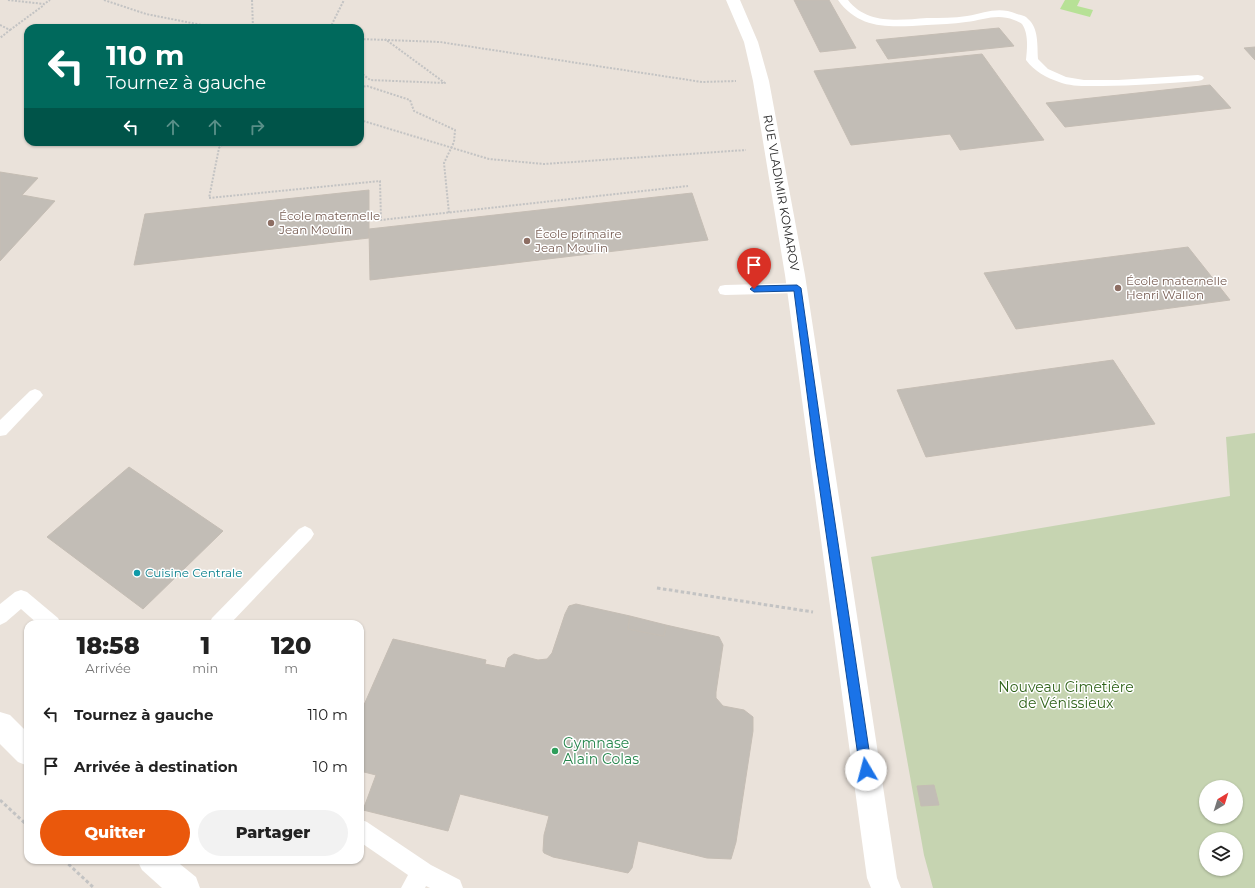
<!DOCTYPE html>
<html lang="fr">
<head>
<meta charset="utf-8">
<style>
	:root { --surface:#fff; --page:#f2f2f2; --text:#222; --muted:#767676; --accent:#ea580c }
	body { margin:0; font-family:Montserrat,sans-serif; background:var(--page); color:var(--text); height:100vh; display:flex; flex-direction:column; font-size:15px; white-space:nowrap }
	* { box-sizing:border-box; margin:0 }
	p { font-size:13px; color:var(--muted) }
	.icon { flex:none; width:22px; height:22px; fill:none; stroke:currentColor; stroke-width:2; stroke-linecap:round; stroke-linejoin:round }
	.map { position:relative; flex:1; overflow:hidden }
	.details { position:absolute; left:24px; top:620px; width:340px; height:244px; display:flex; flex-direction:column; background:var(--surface); border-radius:12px; box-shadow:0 1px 3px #0004 }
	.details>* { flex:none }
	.hud { position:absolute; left:24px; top:24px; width:340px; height:122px; border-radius:12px; box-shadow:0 1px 3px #0004; background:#00695c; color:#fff; overflow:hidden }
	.needle { width:26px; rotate:38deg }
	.tools { position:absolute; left:1199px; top:780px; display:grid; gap:8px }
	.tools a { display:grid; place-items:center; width:44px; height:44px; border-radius:50%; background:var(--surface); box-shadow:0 1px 3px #0004; font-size:20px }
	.pin { position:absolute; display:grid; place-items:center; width:34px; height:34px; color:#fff; margin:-41px -17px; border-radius:50% 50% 50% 0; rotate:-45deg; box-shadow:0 0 4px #0007 }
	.pin .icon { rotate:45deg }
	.me { position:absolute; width:44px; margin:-22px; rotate:352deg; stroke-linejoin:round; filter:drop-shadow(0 0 3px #0008) }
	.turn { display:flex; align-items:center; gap:14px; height:84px; padding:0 16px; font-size:18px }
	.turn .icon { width:52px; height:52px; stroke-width:2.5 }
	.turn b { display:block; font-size:28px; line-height:34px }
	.lanes { display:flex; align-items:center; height:38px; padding:0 16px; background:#0003; justify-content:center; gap:20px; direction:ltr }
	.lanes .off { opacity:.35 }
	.eta { display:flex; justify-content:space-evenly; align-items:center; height:68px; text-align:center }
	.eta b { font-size:24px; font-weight:800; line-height:28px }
	.cta { display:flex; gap:8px; margin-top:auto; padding:8px 16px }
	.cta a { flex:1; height:46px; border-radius:24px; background:var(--accent); color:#fff; font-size:16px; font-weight:800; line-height:46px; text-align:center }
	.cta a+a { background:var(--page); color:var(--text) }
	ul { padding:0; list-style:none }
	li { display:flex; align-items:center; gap:12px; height:52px; padding:0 16px }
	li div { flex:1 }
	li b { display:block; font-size:15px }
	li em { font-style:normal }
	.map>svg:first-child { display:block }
	.green { fill:#b7e196 }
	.cemetery { fill:#c6d4b1; fill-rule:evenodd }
	.building { fill:#c2bdb6; stroke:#c5bdb4 }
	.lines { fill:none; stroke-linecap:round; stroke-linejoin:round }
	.path-far1 { stroke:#c3c3c3; stroke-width:2; stroke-dasharray:2 1.5; stroke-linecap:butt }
	.path { stroke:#c3c3c3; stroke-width:3; stroke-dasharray:3.5 2.5; stroke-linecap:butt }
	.service { fill:#fff; fill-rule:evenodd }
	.minor { fill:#fff; fill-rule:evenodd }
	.route { fill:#1a73e8; stroke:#114b97 }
	.education-dot { fill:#8d6e63; stroke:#fff; stroke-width:1.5 }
	.culture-dot { fill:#0f9aa8; stroke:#fff; stroke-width:1.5 }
	.leisure-dot { fill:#2e9e5b; stroke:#fff; stroke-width:1.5 }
	.labels { text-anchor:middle; stroke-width:3; stroke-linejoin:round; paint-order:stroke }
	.street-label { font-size:12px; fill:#282828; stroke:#fff }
	.education-label { font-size:12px; fill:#785e54; stroke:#fff; text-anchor:start }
	.culture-label { font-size:12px; fill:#0d838f; stroke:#fff; text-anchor:start }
	.near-park-label { font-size:14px; fill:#30631a; stroke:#fff }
	.near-leisure-label { font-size:14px; fill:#27864d; stroke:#fff; text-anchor:start }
</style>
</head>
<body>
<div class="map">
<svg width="1255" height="888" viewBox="0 0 1255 888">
	<rect width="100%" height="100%" fill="#eae2da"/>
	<path class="green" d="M1065,0H1080L1077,6L1093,10L1090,17L1060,9Z"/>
	<path class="cemetery" d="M1255,433V888H933L924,855L871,557L1230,496L1226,437ZM1206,787H1236V817H1206ZM1206,839H1236V869H1206Z"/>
	<g class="building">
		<path d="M794,0H829L856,48L820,52Z"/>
		<path d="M999,28L1014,46L888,59L876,40Z"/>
		<path d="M1255,47V60L1244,48Z"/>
		<path d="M982,54L1044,140L960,150L950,134L851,145L814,71Z"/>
		<path d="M1210,85L1231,108L1065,127L1046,103Z"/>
		<path d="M0,172L38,178L22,195L55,201L0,261Z"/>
		<path d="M369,190V238L134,265L145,214Z"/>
		<path d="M692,193L708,240L370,280L369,229Z"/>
		<path d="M1188,247L1230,300L1016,329L984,273Z"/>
		<path d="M1113,360L1155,424L926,457L897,390Z"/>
		<path d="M129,467L223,531L143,609L47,537Z"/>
		<path d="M576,604L630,616L628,629L664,636L666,625L719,637L723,645L716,692V698L723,706L744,710L753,717V731L736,842L731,859L707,858L638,841L632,868L628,873L553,857L544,853L543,851L544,835L549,816L460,794L448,831L363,810L376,775L360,771V714L393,639L486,660L485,664L505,668L508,658L514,654L538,660L547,659L552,653L565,614L569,606Z"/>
		<path d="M630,616L666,625L664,636L628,629Z"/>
		<path d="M934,785L939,805L921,806L917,786Z"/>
	</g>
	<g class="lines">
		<g class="path-far1">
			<path d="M8,0L44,4L50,0"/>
			<path d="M104,0L146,14L217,28"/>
			<path d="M252,0L253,28"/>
			<path d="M0,25L10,30L0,38"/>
			<path d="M330,28L344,0"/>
			<path d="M10,30L44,5"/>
			<path d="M360,39L440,42L702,82L736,81"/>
			<path d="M360,72L370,80L445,83L385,39"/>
			<path d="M360,87L367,86L410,100L414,111L455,130L454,142L444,163L449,213"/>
			<path d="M360,120L489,159L544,164L746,150"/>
			<path d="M225,142L219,148L209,198L380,181L381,220L688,186"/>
		</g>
		<g class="path">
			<path d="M657,588L813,612"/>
			<path d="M0,800L28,826"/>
			<path d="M64,860L94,888"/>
		</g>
		<g class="service">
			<path d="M838,0H848C867,25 900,20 927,18C940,18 954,18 967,16C986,13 998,6 1017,14C1021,15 1026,16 1028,19C1039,28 1037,46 1038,59L1048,69L1066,77L1084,80H1118L1198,75L1202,76L1204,78L1202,80L1198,81C1166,83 1134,86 1102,86C1088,86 1072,87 1059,82C1047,78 1034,71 1026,60C1027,49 1029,34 1022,24C1020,22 1017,21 1014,20C997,13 984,20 966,22C953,24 940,24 927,25C893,27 860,31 838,0Z"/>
			<path d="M797,283L802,284L804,288L802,292L797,293L725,295L720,294L718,290L720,286L725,285Z"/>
			<path d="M35,389L40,391L43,395L40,399L6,435L0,436V420L30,391Z"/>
			<path d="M305,526L311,529L314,534L311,539L230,624H209L212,618L299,529Z"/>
			<path d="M21,590L27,592L58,618L61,624H38L21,609L6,622L0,625V604L15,592Z"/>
			<path d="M360,819L367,822L431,865L460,880L463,888H430L426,886L425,888H401L408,875L360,842Z"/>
		</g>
		<g class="minor">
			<path d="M726,0H740L758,42L769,81L805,275L897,878L901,888H871L867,878L785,275L753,81L744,42Z"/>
			<path d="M0,712L10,715L28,733V766L18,762L0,744Z"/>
			<path d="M137,860H175L196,877L200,888H162L142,870Z"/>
		</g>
	</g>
	<path class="route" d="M797,285L801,288L825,456L872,770L870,774L866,776L862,774L860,770L815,456L794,291L754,292L750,289L754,286Z"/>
	<g class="education-dot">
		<circle cx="271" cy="223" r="4"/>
		<circle cx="527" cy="241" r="4"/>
		<circle cx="1118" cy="288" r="4"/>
	</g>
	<circle class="culture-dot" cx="137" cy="573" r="4"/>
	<circle class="leisure-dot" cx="555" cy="751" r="4"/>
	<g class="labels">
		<g class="street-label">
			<text transform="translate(781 193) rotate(80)" y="4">RUE VLADIMIR KOMAROV</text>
		</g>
		<g class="education-label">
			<text x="279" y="220">École maternelle<tspan x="279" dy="14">Jean Moulin</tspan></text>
			<text x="535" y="238">École primaire<tspan x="535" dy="14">Jean Moulin</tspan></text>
			<text x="1126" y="285">École maternelle<tspan x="1126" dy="14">Henri Wallon</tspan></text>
		</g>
		<g class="culture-label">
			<text x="145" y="577">Cuisine Centrale</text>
		</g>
		<g class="near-park-label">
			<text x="1066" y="692">Nouveau Cimetière<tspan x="1066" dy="16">de Vénissieux</tspan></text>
		</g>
		<g class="near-leisure-label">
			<text x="563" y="748">Gymnase<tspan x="563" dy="16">Alain Colas</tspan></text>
		</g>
	</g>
</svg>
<div class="tools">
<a><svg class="needle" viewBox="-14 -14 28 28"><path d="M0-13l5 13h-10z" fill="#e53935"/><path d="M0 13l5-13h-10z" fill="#767676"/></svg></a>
<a><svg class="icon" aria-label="layers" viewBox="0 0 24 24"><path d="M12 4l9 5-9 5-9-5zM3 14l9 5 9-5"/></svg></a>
</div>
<div class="pin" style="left:754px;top:289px;background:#d93025"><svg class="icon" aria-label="arrive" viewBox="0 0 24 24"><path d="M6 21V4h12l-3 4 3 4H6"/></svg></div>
<svg class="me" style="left:866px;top:770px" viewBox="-20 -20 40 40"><circle r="19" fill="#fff"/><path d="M0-13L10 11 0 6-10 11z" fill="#1a73e8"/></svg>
<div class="hud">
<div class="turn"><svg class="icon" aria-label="left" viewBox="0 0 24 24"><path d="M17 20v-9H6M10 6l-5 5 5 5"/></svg><div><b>110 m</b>Tournez à gauche</div></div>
<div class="lanes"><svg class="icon" aria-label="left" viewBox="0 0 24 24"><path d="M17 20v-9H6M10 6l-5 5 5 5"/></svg><svg class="icon off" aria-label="ahead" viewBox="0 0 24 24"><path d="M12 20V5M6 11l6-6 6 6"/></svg><svg class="icon off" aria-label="ahead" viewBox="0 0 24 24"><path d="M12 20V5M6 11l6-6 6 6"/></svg><svg class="icon off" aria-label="right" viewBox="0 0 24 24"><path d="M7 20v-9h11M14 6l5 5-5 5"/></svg></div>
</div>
<section class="details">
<div class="eta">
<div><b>18:58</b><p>Arrivée</p></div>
<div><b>1</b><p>min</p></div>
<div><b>120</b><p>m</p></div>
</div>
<ul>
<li><svg class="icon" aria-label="left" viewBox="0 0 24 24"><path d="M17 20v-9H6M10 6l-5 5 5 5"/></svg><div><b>Tournez à gauche</b></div><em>110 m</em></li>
<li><svg class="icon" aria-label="arrive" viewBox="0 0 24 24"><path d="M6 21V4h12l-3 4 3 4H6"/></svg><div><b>Arrivée à destination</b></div><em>10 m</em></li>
</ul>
<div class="cta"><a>Quitter</a><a>Partager</a></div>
</section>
</div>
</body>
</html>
